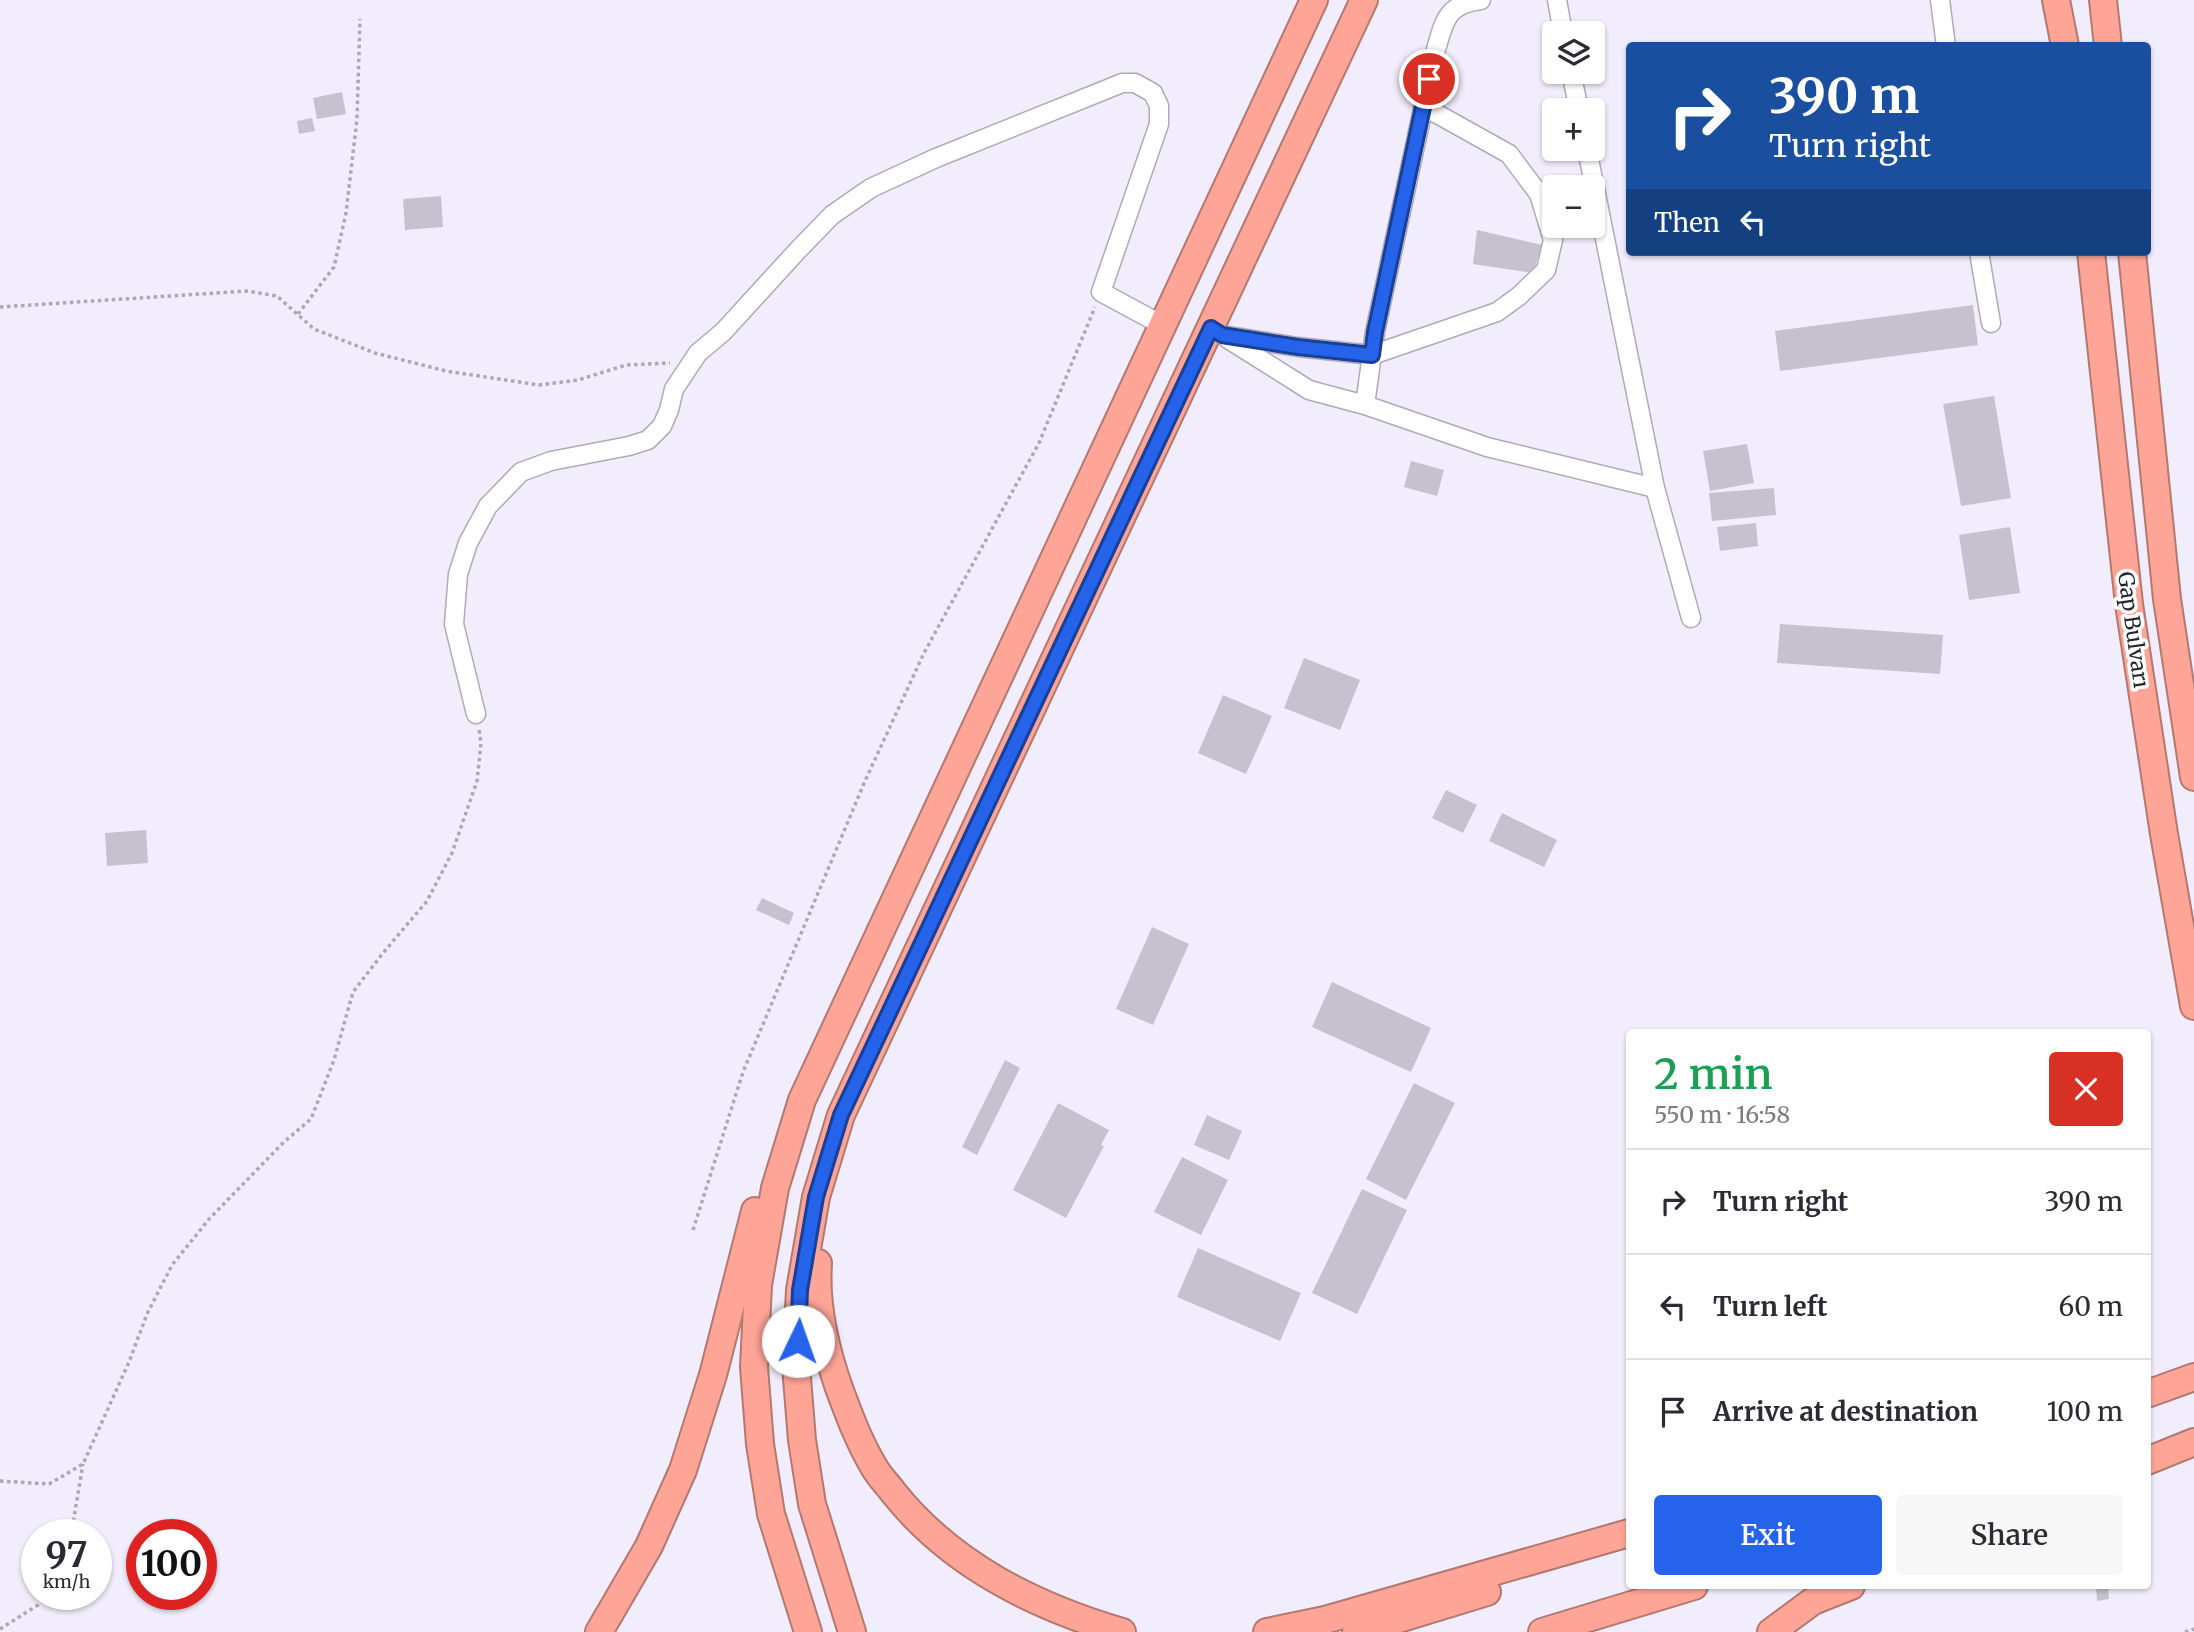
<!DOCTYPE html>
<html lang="en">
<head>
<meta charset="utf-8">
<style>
	:root { --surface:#fff; --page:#f7f7f7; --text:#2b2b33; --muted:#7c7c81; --line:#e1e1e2; --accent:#2563eb }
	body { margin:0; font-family:Merriweather,serif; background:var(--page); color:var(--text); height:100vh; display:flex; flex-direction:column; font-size:26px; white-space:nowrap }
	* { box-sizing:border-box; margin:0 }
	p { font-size:23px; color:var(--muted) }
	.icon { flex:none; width:38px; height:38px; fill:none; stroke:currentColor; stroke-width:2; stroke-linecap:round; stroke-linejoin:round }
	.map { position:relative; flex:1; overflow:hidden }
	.side { position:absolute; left:1626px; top:1029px; width:525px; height:560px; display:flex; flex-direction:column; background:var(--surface); border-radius:7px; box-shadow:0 2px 5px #0004 }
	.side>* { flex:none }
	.top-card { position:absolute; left:1626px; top:42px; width:525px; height:214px; border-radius:7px; box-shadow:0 2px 5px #0004; background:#1a4fa0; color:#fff; overflow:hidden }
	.buttons { position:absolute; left:1542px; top:21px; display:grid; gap:14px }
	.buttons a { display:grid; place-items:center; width:63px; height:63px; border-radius:7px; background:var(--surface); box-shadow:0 2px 5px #0004; font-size:35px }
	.speed { position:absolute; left:21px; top:1519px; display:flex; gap:14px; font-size:35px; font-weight:700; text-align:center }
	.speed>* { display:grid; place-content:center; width:91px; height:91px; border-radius:50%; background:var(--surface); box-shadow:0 2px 5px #0004; line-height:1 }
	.speed small { font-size:18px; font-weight:400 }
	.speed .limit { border:10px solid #d22; background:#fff; color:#111 }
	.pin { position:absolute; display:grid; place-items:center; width:60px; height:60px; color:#fff; margin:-30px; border:4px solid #fff; border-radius:50%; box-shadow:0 2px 7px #0007 }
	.me { position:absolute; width:77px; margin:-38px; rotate:3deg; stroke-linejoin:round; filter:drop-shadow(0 0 5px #0008) }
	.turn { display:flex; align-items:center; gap:24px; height:147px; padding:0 28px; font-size:32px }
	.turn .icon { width:91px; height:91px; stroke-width:2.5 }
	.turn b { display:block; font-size:49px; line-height:60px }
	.then { display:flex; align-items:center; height:66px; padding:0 28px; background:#0003; gap:14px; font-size:26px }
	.round { display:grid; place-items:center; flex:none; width:74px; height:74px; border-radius:7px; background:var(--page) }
	.overview { display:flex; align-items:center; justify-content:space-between; height:119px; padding:0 28px }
	h1 { font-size:42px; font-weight:600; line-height:52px; color:#1e9e55 }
	.button { display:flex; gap:14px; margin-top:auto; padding:14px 28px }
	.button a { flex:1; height:80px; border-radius:7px; background:var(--accent); color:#fff; font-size:28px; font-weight:600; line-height:80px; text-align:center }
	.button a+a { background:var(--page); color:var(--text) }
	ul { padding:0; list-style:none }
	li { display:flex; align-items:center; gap:21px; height:105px; padding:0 28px; border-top:2px solid var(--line) }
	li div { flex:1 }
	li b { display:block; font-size:26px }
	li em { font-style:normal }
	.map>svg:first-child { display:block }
	.building { fill:#c6c1cf }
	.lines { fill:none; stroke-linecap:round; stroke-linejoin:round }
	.minor-casing { stroke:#aeaab7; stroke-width:21 }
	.highway-casing { stroke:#b37870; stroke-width:30 }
	.path { stroke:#aca8b3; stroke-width:3.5; stroke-dasharray:3.5 3.5; stroke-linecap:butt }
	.minor { stroke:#fff; stroke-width:18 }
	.highway { stroke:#ffa597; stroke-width:26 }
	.route-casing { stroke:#184099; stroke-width:18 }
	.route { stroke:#2563eb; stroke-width:12 }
	.labels { text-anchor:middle; stroke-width:7; stroke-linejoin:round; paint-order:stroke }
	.street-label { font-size:21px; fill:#262429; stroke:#fdfdfd }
</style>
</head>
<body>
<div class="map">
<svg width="2194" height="1632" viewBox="0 0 2194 1632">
	<rect width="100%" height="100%" fill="#f2edfc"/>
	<g class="building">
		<path d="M342,92L346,114L317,119L313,98Z"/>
		<path d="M312,118L315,131L299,134L297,121Z"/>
		<path d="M441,196L443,227L405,230L403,199Z"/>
		<path d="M1477,230L1542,245L1533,273L1473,264Z"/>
		<path d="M1973,305L1978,345L1780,371L1775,331Z"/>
		<path d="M1994,396L2011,498L1961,506L1943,404Z"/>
		<path d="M1747,444L1754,483L1710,491L1703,451Z"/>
		<path d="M1411,461L1444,470L1437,496L1404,487Z"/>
		<path d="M1774,488L1776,515L1712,521L1709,493Z"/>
		<path d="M1756,523L1758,546L1720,551L1717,527Z"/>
		<path d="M2010,527L2020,593L1969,600L1959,535Z"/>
		<path d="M1780,624L1943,635L1940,674L1777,663Z"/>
		<path d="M1304,658L1360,680L1340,730L1284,708Z"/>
		<path d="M1223,695L1272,716L1246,774L1198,753Z"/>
		<path d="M1446,790L1477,805L1463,833L1432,818Z"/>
		<path d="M1502,813L1557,840L1544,867L1489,841Z"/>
		<path d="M146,830L148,863L107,866L105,833Z"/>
		<path d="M762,898L794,913L789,925L756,910Z"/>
		<path d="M1152,927L1189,944L1153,1025L1116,1009Z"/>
		<path d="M1332,982L1431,1028L1411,1072L1312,1027Z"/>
		<path d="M1005,1060L1020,1068L977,1155L962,1147Z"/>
		<path d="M1414,1083L1455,1103L1406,1200L1366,1179Z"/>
		<path d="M1058,1103L1109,1130L1101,1145L1104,1146L1066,1218L1013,1190Z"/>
		<path d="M1207,1115L1242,1131L1229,1160L1194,1145Z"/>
		<path d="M1182,1157L1228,1180L1201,1235L1154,1212Z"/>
		<path d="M1362,1189L1407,1210L1357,1314L1312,1293Z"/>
		<path d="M1198,1248L1301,1293L1280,1341L1177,1297Z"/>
		<path d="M2096,1586H2108L2109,1599L2097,1601Z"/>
	</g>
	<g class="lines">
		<g class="minor-casing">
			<g id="minor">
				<path d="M1557,0L1563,33"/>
				<path d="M1940,0L1946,46"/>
				<path d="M1571,72L1579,110"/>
				<path d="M1587,149L1655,488L1691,618"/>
				<path d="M1979,252L1991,323"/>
				<path d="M1222,335L1298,347L1372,355L1497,312L1519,296L1546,270L1553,240L1539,194L1509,154L1423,106"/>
				<path d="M1228,339L1309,390L1365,405L1487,447L1655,488"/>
				<path d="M1365,405L1375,332L1435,53C1444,23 1445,4 1481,0"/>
				<path d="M476,714L454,624L458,574L468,543L488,506L521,472L551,461L629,446L648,440L662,426L669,410L674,389L698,353L723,332L798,250L832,215L871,188L936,158L1100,92L1122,83H1135L1153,93L1159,106V124L1101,292L1162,325"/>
			</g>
		</g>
		<g class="highway-casing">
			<g id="highway">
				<path d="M2056,0L2065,46"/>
				<path d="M2103,0L2108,46"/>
				<path d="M2091,252L2129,604L2164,834L2194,1006"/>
				<path d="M2132,252L2167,599L2194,777"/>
				<path d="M818,1263C815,1306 825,1348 839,1388C849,1415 859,1442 874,1467C879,1476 887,1484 893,1492C951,1565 1034,1606 1122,1632"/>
				<path d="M2147,1394L2194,1377"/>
				<path d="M2147,1461L2194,1442"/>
				<path d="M599,1632L649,1546L683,1470L713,1375L755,1211"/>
				<path d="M808,1632L771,1514L760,1444L754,1367L758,1285L775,1188L802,1100L1314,0"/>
				<path d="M852,1632L812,1504L802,1440L796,1366L800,1290L816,1197L841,1115L1364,0"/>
				<path d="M1267,1632L1325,1620L1629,1533"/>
				<path d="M1356,1632L1487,1592"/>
				<path d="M1542,1632L1694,1586"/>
				<path d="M1771,1632L1813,1601L1851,1586"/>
			</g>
		</g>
		<g class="path">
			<path d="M0,307L247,291L277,296L314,329L375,353L446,371L539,385L578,380L626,365L670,363"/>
			<path d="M298,314L334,267L346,213L357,119L360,19"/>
			<path d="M693,1230L743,1072L865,781L924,653L1039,443L1095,307"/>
			<path d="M0,1481L49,1484L83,1464L129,1362L147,1314L172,1265L210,1218L284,1142L311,1119L334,1060L353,992L383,953L427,901L452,853L477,781L481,743L479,729"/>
			<path d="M71,1535L83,1464"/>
			<path d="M0,1629L38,1605L44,1594"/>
			<path d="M2185,1632L2194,1629"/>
		</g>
		<use href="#minor" class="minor"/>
		<use href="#highway" class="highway"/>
	</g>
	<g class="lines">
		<g class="route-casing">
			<path id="route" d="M798,1341L800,1290L816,1197L841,1115L1211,328L1222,335L1298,347L1372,355L1375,332L1429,79"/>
		</g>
		<use href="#route" class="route"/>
	</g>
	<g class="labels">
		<g class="street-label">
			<text transform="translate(2133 630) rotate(82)" y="7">Gap Bulvarı</text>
		</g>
	</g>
</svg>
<div class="buttons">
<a><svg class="icon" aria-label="layers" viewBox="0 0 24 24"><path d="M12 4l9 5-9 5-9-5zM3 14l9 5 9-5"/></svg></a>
<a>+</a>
<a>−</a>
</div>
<div class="speed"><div>97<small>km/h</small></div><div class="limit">100</div></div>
<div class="pin" style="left:1429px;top:79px;background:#d93025"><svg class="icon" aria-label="arrive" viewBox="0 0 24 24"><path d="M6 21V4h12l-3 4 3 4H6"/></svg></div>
<svg class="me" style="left:798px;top:1341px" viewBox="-20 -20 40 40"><circle r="19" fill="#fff"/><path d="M0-13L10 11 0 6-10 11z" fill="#2563eb"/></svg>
<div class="top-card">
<div class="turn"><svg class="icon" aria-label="right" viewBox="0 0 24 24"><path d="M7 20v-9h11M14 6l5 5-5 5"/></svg><div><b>390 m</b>Turn right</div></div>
<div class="then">Then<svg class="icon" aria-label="left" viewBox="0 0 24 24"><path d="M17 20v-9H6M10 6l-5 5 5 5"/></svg></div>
</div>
<section class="side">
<div class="overview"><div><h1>2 min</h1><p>550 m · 16:58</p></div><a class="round" style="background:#d93025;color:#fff"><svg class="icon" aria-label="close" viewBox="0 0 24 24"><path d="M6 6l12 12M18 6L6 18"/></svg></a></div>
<ul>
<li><svg class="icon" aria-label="right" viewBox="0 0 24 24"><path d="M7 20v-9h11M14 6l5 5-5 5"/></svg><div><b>Turn right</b></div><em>390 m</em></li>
<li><svg class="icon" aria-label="left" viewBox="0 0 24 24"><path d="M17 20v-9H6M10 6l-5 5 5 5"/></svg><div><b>Turn left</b></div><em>60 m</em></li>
<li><svg class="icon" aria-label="arrive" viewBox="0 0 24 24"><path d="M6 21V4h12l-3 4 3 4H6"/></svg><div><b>Arrive at destination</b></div><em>100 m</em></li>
</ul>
<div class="button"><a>Exit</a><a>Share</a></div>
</section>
</div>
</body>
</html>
